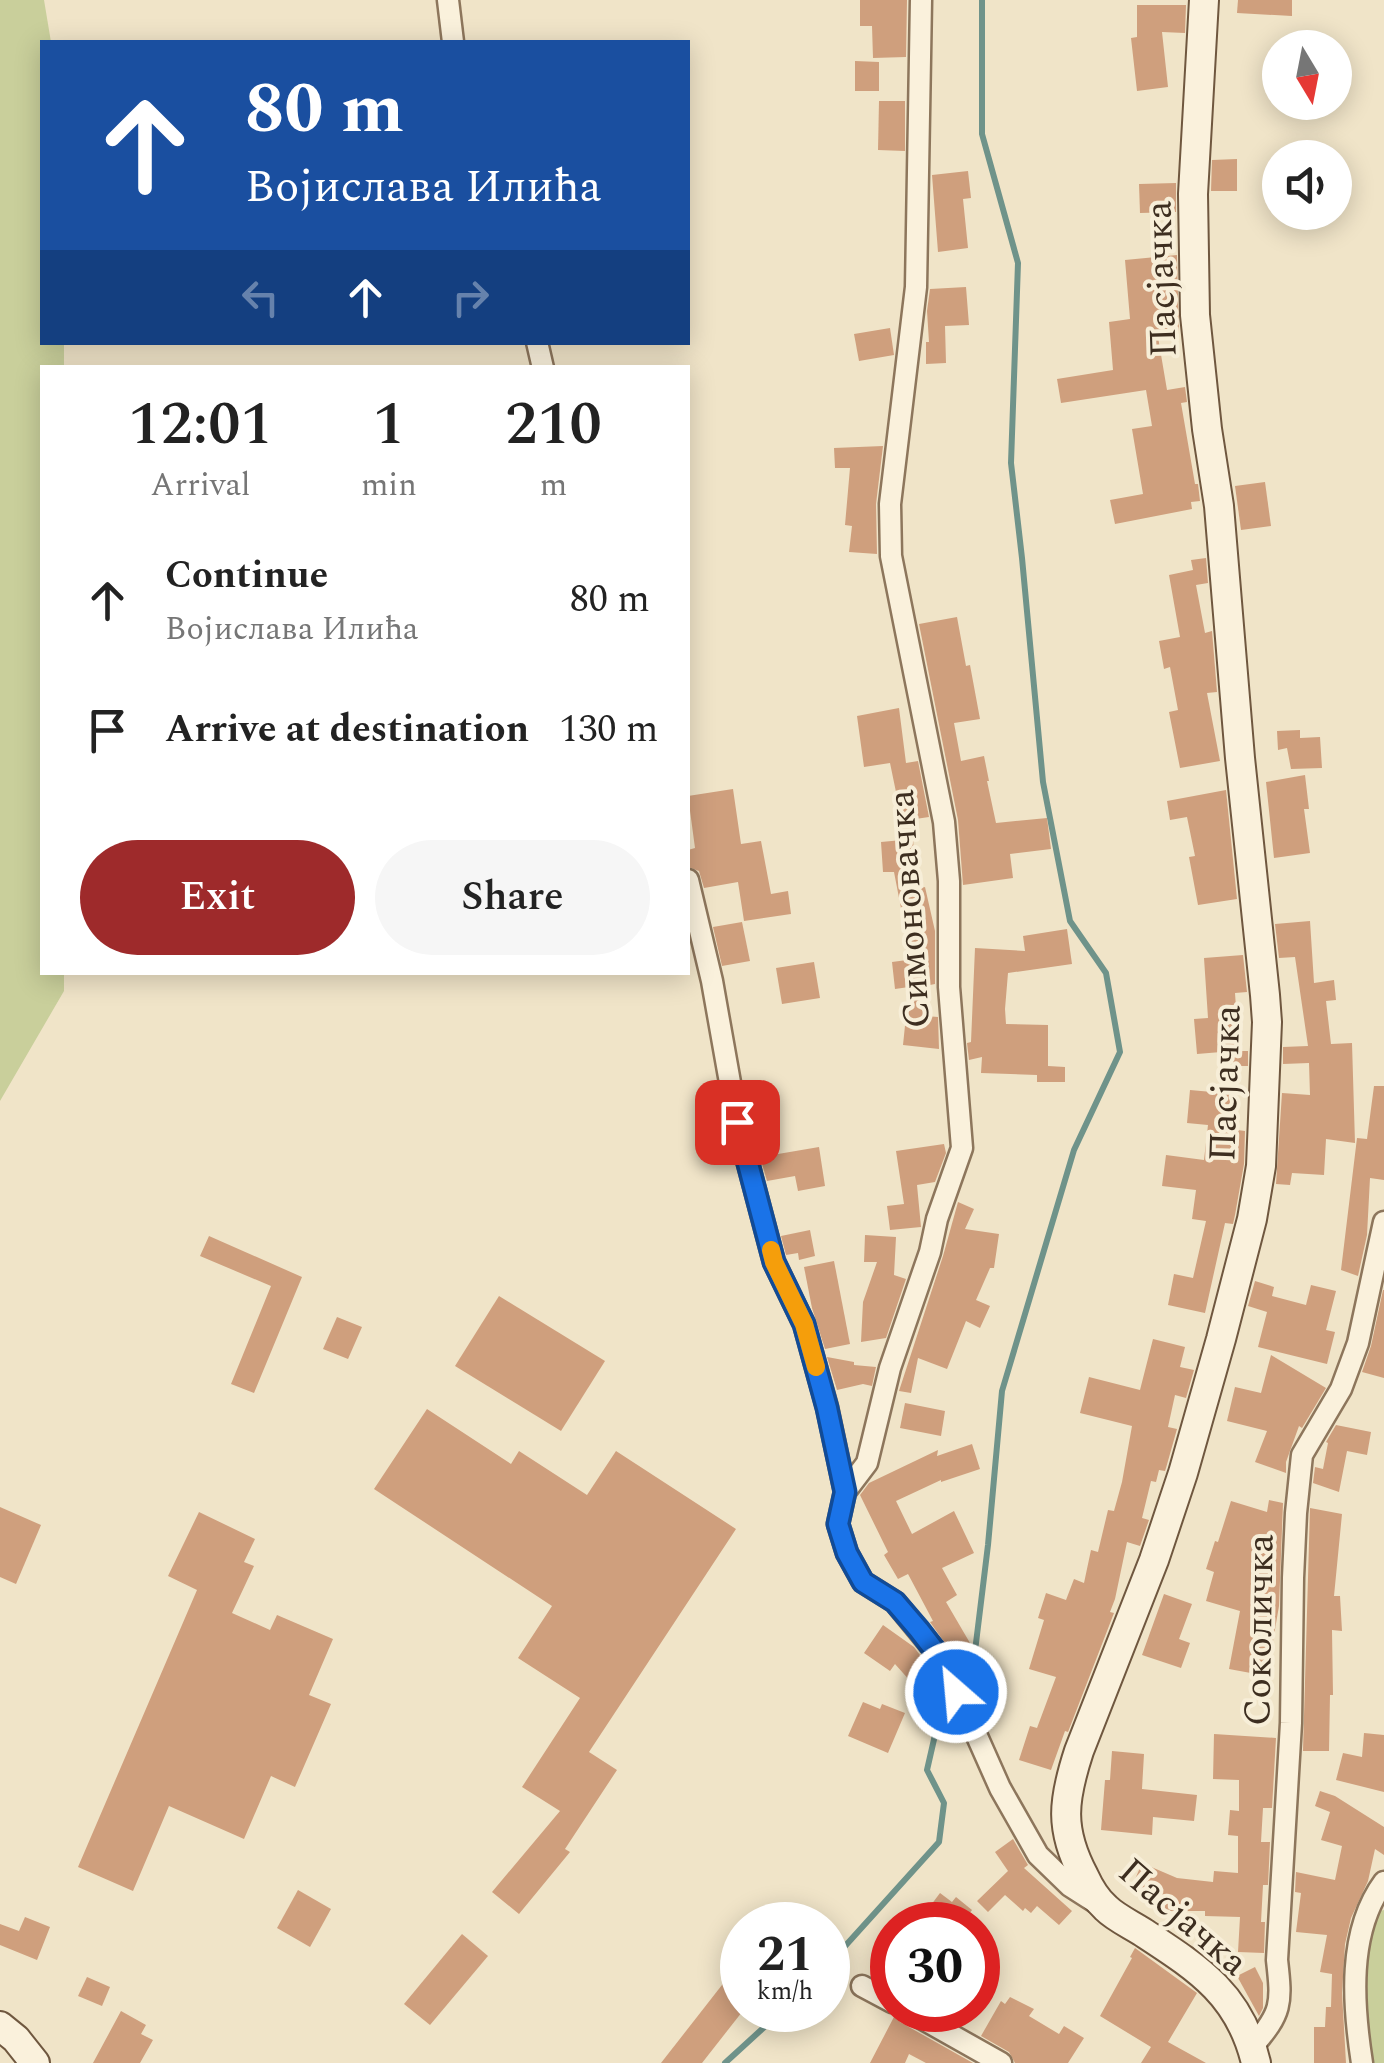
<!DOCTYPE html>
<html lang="en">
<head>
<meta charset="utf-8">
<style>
	:root { --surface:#fff; --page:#f6f6f6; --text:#222; --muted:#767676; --accent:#9e2a2b }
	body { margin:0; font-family:Spectral,serif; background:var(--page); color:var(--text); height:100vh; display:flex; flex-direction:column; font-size:38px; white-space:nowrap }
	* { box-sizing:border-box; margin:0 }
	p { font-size:32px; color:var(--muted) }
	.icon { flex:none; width:55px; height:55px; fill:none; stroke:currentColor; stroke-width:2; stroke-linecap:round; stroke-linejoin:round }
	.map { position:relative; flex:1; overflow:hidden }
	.side { position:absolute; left:40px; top:365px; width:650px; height:610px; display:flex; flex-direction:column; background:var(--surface); border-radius:0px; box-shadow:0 5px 25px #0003 }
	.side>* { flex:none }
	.guide { position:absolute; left:40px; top:40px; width:650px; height:305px; border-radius:0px; box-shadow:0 5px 25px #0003; background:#1a4fa0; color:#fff; overflow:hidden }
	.needle { width:65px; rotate:170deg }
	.tools { position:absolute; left:1262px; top:30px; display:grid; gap:20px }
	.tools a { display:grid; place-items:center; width:90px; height:90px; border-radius:50%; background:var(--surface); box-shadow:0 5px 25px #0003; font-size:50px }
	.speed { position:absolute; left:720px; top:1902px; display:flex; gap:20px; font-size:50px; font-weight:700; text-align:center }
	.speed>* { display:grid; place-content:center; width:130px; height:130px; border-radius:50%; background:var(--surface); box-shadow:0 5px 25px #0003; line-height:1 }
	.speed small { font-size:25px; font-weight:400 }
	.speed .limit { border:15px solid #d22; background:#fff; color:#111 }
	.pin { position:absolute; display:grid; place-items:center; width:85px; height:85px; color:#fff; margin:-42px; border-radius:20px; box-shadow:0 5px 15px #0006 }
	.me { position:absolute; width:110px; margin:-55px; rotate:333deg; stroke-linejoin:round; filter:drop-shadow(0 0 8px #0008) }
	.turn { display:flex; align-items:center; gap:35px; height:210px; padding:0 40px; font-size:45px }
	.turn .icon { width:130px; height:130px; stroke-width:2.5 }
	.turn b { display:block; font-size:70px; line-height:85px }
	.lanes { display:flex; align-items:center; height:95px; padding:0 40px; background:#0003; justify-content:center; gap:50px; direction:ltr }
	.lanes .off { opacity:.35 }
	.eta { display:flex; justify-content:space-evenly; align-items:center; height:170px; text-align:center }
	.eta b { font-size:60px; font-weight:600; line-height:70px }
	.button { display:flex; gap:20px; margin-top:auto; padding:20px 40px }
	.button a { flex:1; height:115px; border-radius:60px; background:var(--accent); color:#fff; font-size:40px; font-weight:600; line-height:115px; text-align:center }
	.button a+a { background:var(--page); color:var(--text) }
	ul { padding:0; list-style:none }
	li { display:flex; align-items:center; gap:30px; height:130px; padding:0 40px }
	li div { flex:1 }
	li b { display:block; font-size:38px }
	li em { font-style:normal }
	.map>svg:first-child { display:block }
	.green { fill:#c9cf9b }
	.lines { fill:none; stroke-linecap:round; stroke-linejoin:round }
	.stream { stroke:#6f938a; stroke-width:6 }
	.building { fill:#cf9f7d }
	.minor-casing { stroke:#8d765c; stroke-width:25 }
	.secondary-casing { stroke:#6f573f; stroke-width:32 }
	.minor { stroke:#faf1dc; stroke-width:20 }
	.secondary { stroke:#faf1dc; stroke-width:28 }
	.route-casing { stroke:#114b97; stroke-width:25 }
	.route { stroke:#1a73e8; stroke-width:18 }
	.slow { stroke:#f59e0b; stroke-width:18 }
	.labels { text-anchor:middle; stroke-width:8; stroke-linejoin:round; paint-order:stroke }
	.street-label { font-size:38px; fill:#3d2e20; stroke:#f7eed8 }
</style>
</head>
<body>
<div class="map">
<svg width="1384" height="2063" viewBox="0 0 1384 2063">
	<rect width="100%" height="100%" fill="#f0e4c8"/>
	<g class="green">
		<path d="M0,0H44L51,42H42V342L64,343V367L42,368V972L64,973V991L0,1101Z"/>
		<path d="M1384,1910V2063H1362L1367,1914Z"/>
	</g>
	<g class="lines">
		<g class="stream">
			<path d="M965,1698L970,1692L988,1545L1002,1391L1074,1150L1120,1052L1106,973L1070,921L1043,782L1022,558L1011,463L1018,263L982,134V0"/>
			<path d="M828,1965L939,1842L944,1803L927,1770L935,1735L957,1708"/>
			<path d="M725,2063L783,2010"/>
		</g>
	</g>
	<g class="building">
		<path d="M860,0H907L906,57L873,58L872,26H860Z"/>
		<path d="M1238,0H1292V16L1237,13Z"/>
		<path d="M1137,5H1186L1185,33L1162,32L1168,87L1137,91L1131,38L1137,37Z"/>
		<path d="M855,61L879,62V91H855Z"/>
		<path d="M879,101H905V151L878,150Z"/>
		<path d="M1237,159V191H1211L1212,160Z"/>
		<path d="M968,171L971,198L963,199L968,248L938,252L932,175Z"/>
		<path d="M1176,183V212L1140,213L1139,184Z"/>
		<path d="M1177,255L1179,334L1158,337L1167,390L1185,387L1187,402L1181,403L1195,484H1198L1200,501L1191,502L1192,509L1115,524L1110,500L1143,494L1132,429L1152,426L1146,390L1061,403L1057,379L1113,370L1109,322L1130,319L1125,260Z"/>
		<path d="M966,287L969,325L945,326L946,363L926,364V342H929L927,311L930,289Z"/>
		<path d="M890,328L894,355L859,361L854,334Z"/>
		<path d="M883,446L876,504L877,554L849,552L852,526L845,525L850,468H835L834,448Z"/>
		<path d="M1265,482L1271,526L1241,530L1235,486Z"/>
		<path d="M1206,558L1208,583L1196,585L1205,633L1212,631L1217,692L1207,693L1220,761L1180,768L1169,712L1178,710L1170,667L1164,669L1159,641L1180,637L1169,575L1193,570L1191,560Z"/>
		<path d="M957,617L966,666L970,665L980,719L954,723L961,761L984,756L989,781H987L996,823L1047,818L1051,849L1010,854L1013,878L963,885L958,820L919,624Z"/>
		<path d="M899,708L906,763L918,761L929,817L902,821L890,763L864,767L857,716Z"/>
		<path d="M1300,730V738L1320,737L1322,768L1291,769L1287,748L1278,750L1277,731Z"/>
		<path d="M1305,775L1309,809H1304L1310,853L1274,858L1266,782Z"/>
		<path d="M733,789L741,844L761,841L771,894L788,891L791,914L744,921L738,882L704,888L699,871L688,867V850L695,848L688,796Z"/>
		<path d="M1226,790L1237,899L1198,905L1189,857L1195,856L1187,817L1170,820L1167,801Z"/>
		<path d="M913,839L917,889L925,887L935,931V984L930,985L926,1016L938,1017L939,1049L903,1045L909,987L895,989L892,962L907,960L904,934H906L894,872H883L881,842Z"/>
		<path d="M1310,921L1314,983L1334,980L1336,1000L1326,1001L1331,1044L1352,1043L1355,1143L1326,1139L1324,1175L1292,1173L1290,1185L1276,1184L1282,1093L1310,1095L1309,1063L1283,1064V1047L1308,1046L1295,957L1279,958L1275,924Z"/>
		<path d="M742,922L750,961L722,966L713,927Z"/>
		<path d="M1067,929L1072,964L1008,973L1005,1009L1006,1024L1048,1025V1066L1065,1067V1082H1037V1075L981,1073L982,1057L969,1060L967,1043L971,1042L975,948L1025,951L1023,936Z"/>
		<path d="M1243,955L1247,992L1235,993L1239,1051H1248V1066H1233V1051L1197,1054L1194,1019L1208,1018L1204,958Z"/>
		<path d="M814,962L820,998L782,1004L776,968Z"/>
		<path d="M1374,1086H1384V1180L1370,1178L1367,1235L1358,1276L1341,1270L1357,1138L1367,1139Z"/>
		<path d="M1190,1090L1234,1094L1230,1129L1245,1131L1244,1164L1235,1215L1233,1224L1225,1223L1205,1313L1168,1305L1174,1274L1193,1278L1206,1221L1192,1219L1196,1190L1162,1186L1166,1155L1204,1160L1208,1125L1187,1123Z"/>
		<path d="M944,1144L946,1153L935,1182L917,1185L921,1227L890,1230L887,1206L904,1204L896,1151Z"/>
		<path d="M819,1147L825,1186L798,1191L795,1176L767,1181L760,1157Z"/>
		<path d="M958,1202L974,1209L965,1229L999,1234L994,1268H990L976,1300L990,1306L980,1328L966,1321L947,1369L918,1358L911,1393L899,1391L943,1256Z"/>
		<path d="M810,1230L815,1256L799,1260L798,1253L786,1255L781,1236Z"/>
		<path d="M865,1235L896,1237L894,1275L906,1279L886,1338L861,1342L863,1302L877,1262H864Z"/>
		<path d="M209,1236L302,1277L254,1393L231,1384L271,1286L200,1256Z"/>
		<path d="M834,1261L850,1344L825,1349L812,1308L804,1267Z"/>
		<path d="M1255,1281L1274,1287L1272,1296L1306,1305L1311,1285L1336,1291L1326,1330L1335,1332L1327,1364L1258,1347L1267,1312L1248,1306Z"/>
		<path d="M1383,1290H1384V1378L1362,1372L1371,1346Z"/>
		<path d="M499,1296L605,1361L561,1431L455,1366Z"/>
		<path d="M337,1317L362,1327L348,1359L323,1349Z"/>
		<path d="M1153,1339L1185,1347L1180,1367L1194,1370L1186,1398L1175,1395L1168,1427L1177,1429L1166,1468L1165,1471L1159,1470L1156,1482L1151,1481L1142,1518L1149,1520L1140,1546L1127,1542L1115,1599L1110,1612L1114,1613L1068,1732L1065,1731L1051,1770L1019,1760L1030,1726L1037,1728L1056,1677L1029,1669L1044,1620L1038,1618L1046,1593L1066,1600L1074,1579L1084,1583L1091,1550L1098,1552L1108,1510L1114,1511L1122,1482L1132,1426L1080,1413L1089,1377L1140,1390Z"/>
		<path d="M1271,1355L1326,1388L1302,1428L1299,1426L1286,1462V1473L1255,1462L1267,1431L1227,1421L1235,1387L1261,1393Z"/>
		<path d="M827,1357L854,1362V1365L876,1367L872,1386L863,1384L837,1390Z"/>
		<path d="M905,1403L945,1411L941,1436L900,1428Z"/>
		<path d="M427,1409L511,1464L519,1451L587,1495L616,1451L736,1529L589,1752L617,1770L565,1849L570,1852L519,1914L492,1892L560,1811L522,1787L580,1698L518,1658L552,1606L374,1489Z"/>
		<path d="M1336,1425L1371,1432L1367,1455L1347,1451L1339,1492L1313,1483L1315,1467L1323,1469L1328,1443L1326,1442Z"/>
		<path d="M972,1444L980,1469L941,1482V1480L896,1501L912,1534L954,1511L974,1553L942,1568L957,1595L946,1602L970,1643L952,1653L930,1622L933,1621L908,1574L898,1579L884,1555L888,1552L860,1495L869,1483L938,1450L937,1456Z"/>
		<path d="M1269,1500L1283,1503L1279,1606L1267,1676L1229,1669L1240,1611L1206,1601L1214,1572L1206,1569L1215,1541L1218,1542L1231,1501L1267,1512Z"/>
		<path d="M0,1507L41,1525L16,1584L0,1577Z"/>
		<path d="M1310,1508L1342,1514L1334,1596H1340L1342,1631L1332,1630L1333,1695H1330L1329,1751H1303Z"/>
		<path d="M199,1512L255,1539L244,1562L254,1566L232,1613L270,1630L277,1615L333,1639L309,1695L331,1704L295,1787L271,1776L244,1839L169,1806L133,1891L78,1867L197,1590L168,1576Z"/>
		<path d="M1164,1594L1192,1604L1179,1639L1190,1643L1181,1668L1142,1655Z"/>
		<path d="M883,1625L914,1647L928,1666L911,1682L895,1664L890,1671L864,1653Z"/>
		<path d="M863,1702L880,1709L882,1704L905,1713L888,1753L848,1736Z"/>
		<path d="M1364,1733L1384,1735V1792L1336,1780L1343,1753L1362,1757Z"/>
		<path d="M1214,1734L1276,1738L1272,1808H1263L1261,1842H1270L1268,1885H1263L1261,1922H1265L1264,1953L1238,1952L1240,1917L1205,1916V1911H1164L1165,1906L1130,1891L1142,1863L1177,1878L1213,1882L1214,1871L1238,1873V1836L1228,1835L1230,1810L1239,1811V1780L1213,1779Z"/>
		<path d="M1112,1751L1144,1754L1142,1789L1197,1795L1194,1821L1153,1817L1152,1835L1101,1830L1105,1780H1110Z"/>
		<path d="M1320,1791L1335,1796L1384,1827V1855L1375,1849L1368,1881L1351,1918L1345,1944L1342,1993L1346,2063H1314V2027H1325L1326,2007H1331L1332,1974L1320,1972L1327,1935L1296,1932L1301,1893L1295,1892L1296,1872L1335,1880L1342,1846L1321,1840L1330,1812L1315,1806Z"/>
		<path d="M1013,1839L1028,1865L1024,1868L1072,1911L1059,1925L1037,1906L1031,1913L1025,1908L1023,1911L1005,1895L988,1912L977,1901L1008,1871L995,1852Z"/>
		<path d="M298,1890L331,1909L310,1947L277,1928Z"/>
		<path d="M940,1893L952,1902L956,1897L972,1910L961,1925H949L928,1909Z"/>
		<path d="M25,1917L50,1927L37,1960L0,1945V1924L19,1931Z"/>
		<path d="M462,1934L488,1956L430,2025L404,2004Z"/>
		<path d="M1135,1948L1197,1993L1168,2042L1206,2063H1141L1151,2047L1100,2016L1132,1958L1130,1957Z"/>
		<path d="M1255,1967L1263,1983V2008L1259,2016L1237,1976Z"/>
		<path d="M729,1976L742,1986V2012L702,2063H661Z"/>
		<path d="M87,1977L110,1987L102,2006L78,1996Z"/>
		<path d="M1010,1997L1034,2009L1029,2016L1059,2034L1064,2026L1084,2038L1068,2063H1015L1009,2052L981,2036L1001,2001L1005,2004Z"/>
		<path d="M121,2011L146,2025L141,2034L153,2040L140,2063H93Z"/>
		<path d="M895,2015L900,2022L973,2063H926L909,2054L905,2063H870Z"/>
	</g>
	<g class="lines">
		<g class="minor-casing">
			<g id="minor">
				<path d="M448,0L453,42"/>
				<path d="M921,0L916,287L890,504L891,556L944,822L949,881V987L962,1148L937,1219L930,1252L890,1368L867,1463L845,1492L838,1524L847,1553L863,1582L895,1602L936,1652L968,1716L1000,1788L1038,1855L1070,1886L1095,1902"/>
				<path d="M537,342L543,368"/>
				<path d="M688,880L712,981L737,1122L774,1262L804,1324L827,1407L845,1492"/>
				<path d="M862,1986L892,2002"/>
				<path d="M907,2010L1001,2063"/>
				<path d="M1252,2047C1282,2013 1282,2004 1277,1960L1291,1723L1293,1578L1296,1513L1302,1455L1341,1389L1358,1343L1384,1222"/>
				<path d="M1362,2063C1353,2005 1347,1932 1384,1882"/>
			</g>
		</g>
		<g class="secondary-casing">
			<g id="secondary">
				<path d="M1204,0L1193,194L1195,315L1207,429L1219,506L1240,758L1265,995L1267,1022L1261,1166L1252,1219L1221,1339L1183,1473L1154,1560L1079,1751C1063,1800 1059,1829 1084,1876C1089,1887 1097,1900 1106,1908C1116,1918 1132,1925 1144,1933C1199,1969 1240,1995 1256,2063"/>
				<path d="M0,2026L16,2039L35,2063"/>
			</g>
		</g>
		<use href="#minor" class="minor"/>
		<use href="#secondary" class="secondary"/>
	</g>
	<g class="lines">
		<g class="route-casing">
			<path id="route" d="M737,1122L774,1262L804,1324L827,1408L845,1492L838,1524L847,1553L863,1582L895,1602L919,1630L936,1652L956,1692"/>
		</g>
		<use href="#route" class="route"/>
		<path class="slow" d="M771,1250L774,1262L804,1324L816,1367"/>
	</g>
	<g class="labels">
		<g class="street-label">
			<text transform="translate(1160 279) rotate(-92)" y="13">Пасјачка</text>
			<text transform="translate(908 909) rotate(-94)" y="13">Симоновачка</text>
			<text transform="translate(1224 1083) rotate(-88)" y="13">Пасјачка</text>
			<text transform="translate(1258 1630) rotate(-89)" y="13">Соколичка</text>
			<text transform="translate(1184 1916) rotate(41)" y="13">Пасјачка</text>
		</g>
	</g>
</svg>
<div class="tools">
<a><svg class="needle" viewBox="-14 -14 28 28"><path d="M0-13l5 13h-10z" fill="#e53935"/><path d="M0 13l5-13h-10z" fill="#767676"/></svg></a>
<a><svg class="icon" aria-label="sound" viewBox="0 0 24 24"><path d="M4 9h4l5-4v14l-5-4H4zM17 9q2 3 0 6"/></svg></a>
</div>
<div class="speed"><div>21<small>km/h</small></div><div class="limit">30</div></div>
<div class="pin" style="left:737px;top:1122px;background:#d93025"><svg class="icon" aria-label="arrive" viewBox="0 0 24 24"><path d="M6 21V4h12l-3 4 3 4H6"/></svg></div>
<svg class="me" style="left:956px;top:1692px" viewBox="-20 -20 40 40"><circle r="17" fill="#1a73e8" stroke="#fff" stroke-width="3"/><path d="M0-11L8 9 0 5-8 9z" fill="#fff"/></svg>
<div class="guide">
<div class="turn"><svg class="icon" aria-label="ahead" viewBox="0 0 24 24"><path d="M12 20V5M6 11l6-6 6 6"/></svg><div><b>80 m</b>Војислава Илића</div></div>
<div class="lanes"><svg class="icon off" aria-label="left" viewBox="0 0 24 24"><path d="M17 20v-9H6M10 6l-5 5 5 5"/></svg><svg class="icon" aria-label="ahead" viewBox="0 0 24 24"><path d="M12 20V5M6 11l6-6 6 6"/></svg><svg class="icon off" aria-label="right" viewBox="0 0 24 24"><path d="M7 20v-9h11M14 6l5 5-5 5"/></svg></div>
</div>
<section class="side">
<div class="eta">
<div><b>12:01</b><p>Arrival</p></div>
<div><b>1</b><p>min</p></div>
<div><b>210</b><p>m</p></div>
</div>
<ul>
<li><svg class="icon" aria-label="ahead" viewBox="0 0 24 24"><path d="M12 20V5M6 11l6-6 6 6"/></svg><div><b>Continue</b><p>Војислава Илића</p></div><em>80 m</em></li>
<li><svg class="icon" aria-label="arrive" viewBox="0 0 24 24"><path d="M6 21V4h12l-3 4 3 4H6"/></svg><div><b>Arrive at destination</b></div><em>130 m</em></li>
</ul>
<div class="button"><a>Exit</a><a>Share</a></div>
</section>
</div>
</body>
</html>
